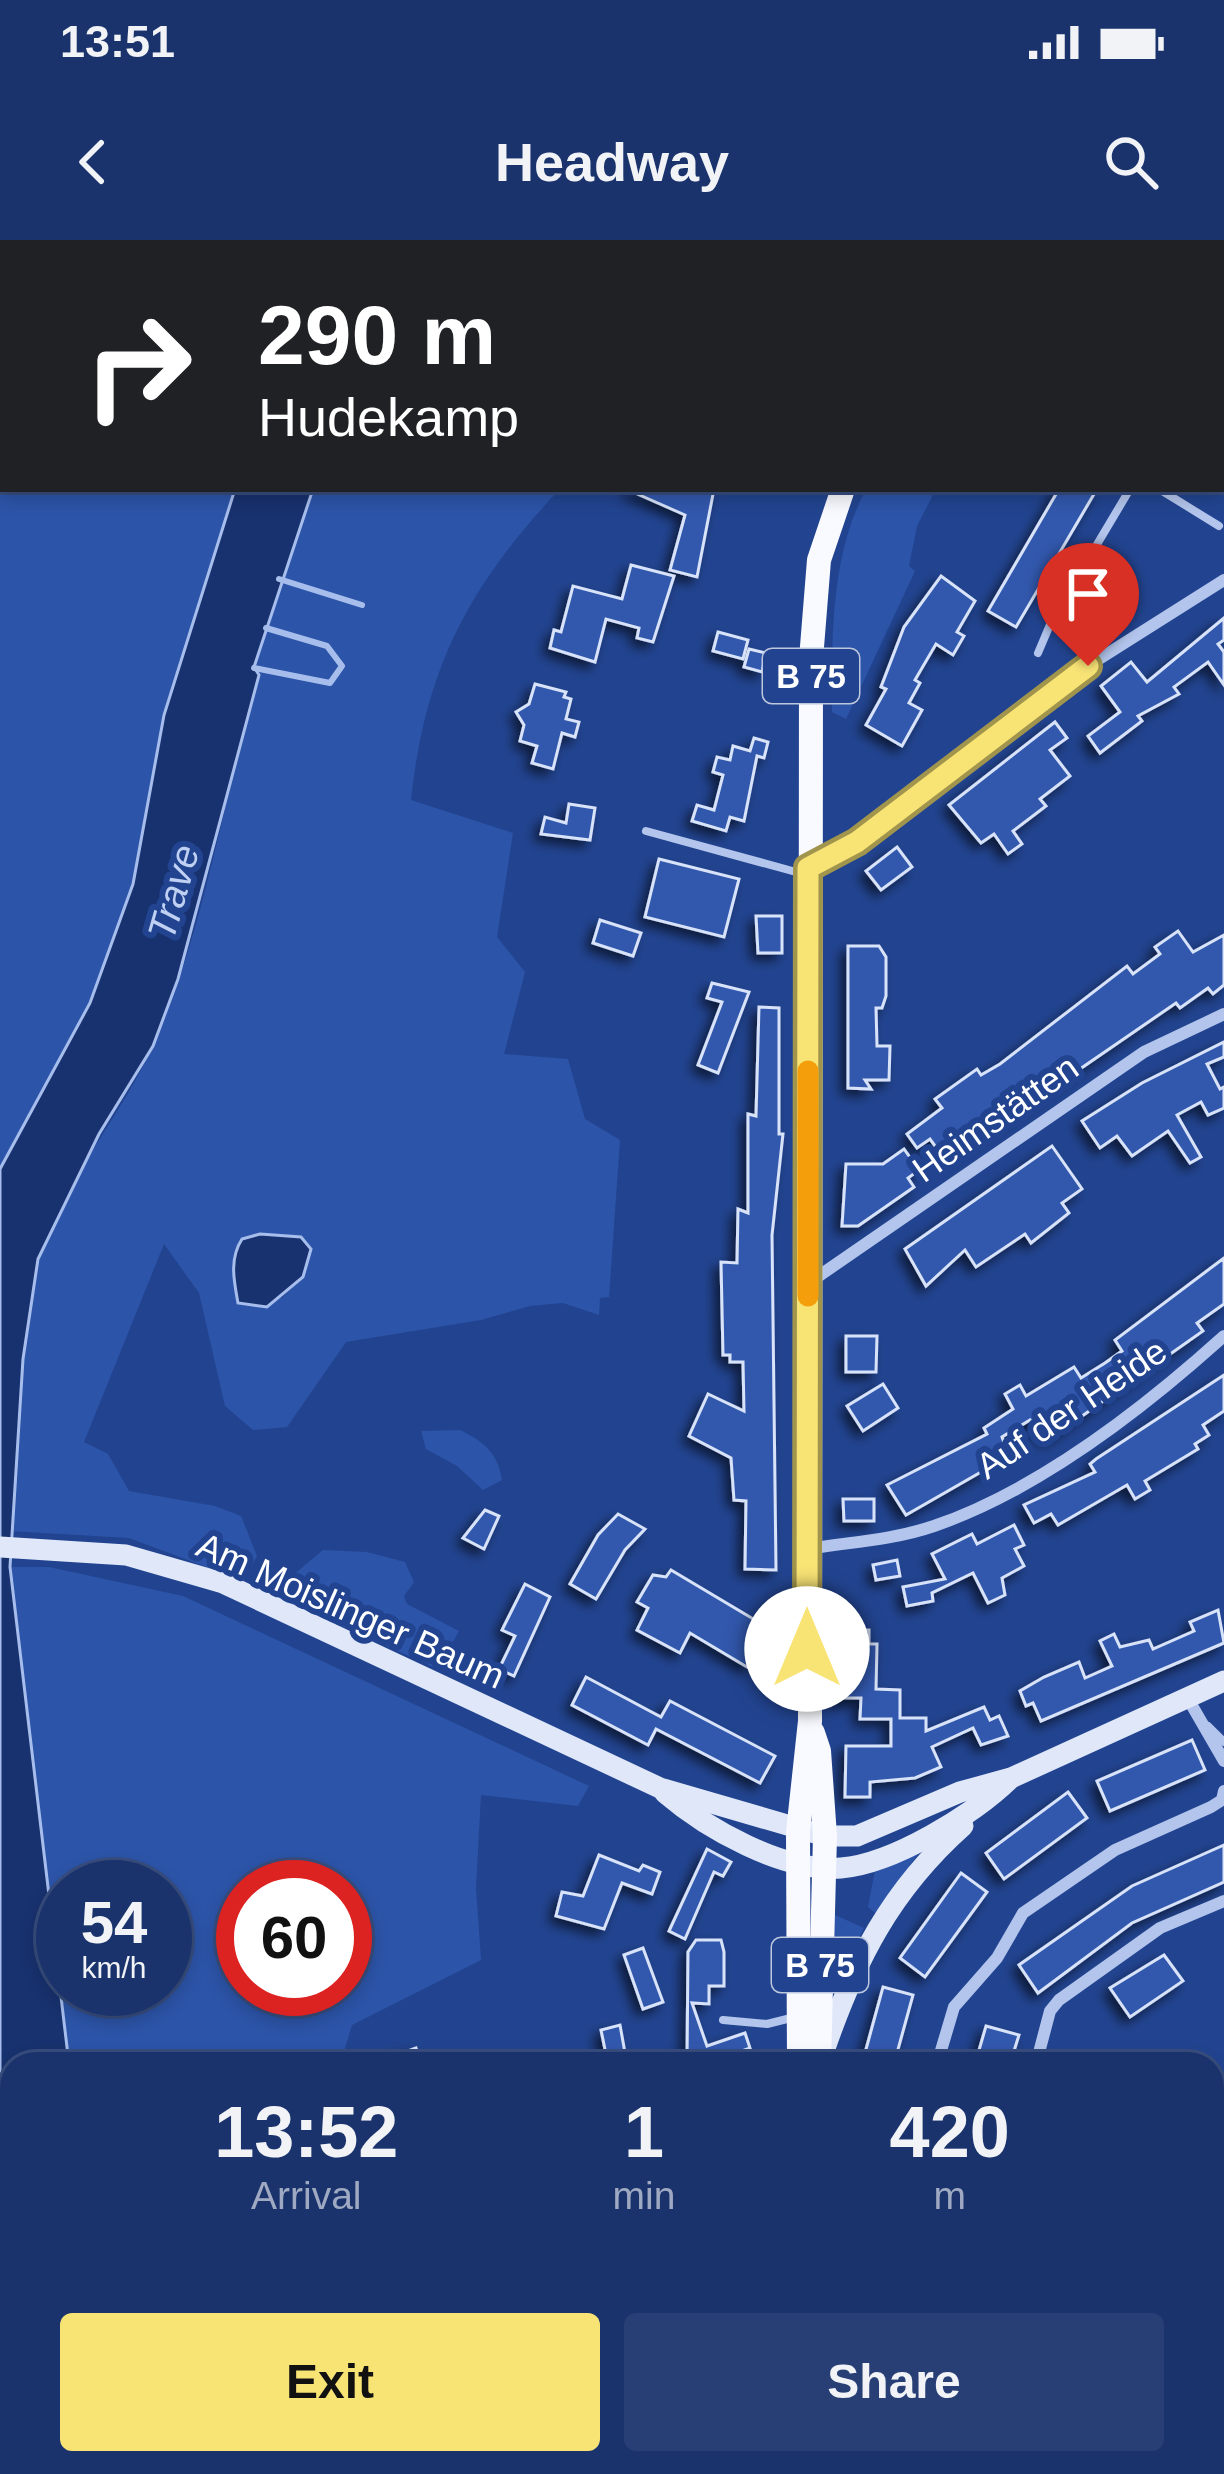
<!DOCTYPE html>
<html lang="en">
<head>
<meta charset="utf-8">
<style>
	:root { --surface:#1a336c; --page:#273f74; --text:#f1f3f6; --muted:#9faac2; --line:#384e7f; --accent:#f8e375 }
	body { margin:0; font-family:Helvetica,sans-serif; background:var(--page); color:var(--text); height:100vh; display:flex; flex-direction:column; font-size:45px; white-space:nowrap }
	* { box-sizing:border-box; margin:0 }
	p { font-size:39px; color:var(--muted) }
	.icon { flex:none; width:66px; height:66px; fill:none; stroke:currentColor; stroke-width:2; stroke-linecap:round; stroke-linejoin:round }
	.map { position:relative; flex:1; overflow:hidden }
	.side { position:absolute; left:0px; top:1812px; width:1224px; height:423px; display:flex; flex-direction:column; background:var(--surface); border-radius:36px 36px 0 0; box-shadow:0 6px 18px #0003,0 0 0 3px var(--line) }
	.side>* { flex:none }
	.top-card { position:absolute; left:0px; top:0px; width:1224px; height:252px; box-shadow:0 6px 18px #0003,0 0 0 3px var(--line); background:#202124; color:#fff; overflow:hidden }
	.speed { position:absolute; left:36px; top:1620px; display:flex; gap:24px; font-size:60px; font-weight:700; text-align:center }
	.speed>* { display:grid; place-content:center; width:156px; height:156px; border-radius:50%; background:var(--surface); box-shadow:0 6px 18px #0003,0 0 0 3px var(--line); line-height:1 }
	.speed small { font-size:30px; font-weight:400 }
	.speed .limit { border:18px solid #d22; background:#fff; color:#111 }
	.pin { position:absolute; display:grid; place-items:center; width:102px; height:102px; color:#fff; margin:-123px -51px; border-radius:50% 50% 50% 0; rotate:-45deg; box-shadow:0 0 12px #0007 }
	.pin .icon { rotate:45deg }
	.me { position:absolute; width:132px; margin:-66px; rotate:0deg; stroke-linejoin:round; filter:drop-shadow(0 0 9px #0008) }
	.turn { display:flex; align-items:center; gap:42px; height:252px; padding:0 60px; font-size:54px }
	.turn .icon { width:156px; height:156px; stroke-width:2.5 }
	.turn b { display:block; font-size:84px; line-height:102px }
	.eta { display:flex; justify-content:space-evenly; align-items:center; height:204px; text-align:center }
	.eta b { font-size:72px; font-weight:700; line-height:84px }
	.button { display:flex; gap:24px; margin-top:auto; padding:24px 60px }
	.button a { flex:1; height:138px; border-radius:12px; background:var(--accent); color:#111; font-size:48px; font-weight:700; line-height:138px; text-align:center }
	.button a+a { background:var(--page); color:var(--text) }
	.status { display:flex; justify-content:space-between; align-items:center; height:84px; padding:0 60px; background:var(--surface); direction:ltr }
	.status svg { height:33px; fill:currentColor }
	header { display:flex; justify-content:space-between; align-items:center; height:156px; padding:0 60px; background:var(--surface); font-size:54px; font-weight:700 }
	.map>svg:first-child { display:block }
	.green { fill:#2c54a8; fill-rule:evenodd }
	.water { fill:#18326f; stroke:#a7beed; stroke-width:3 }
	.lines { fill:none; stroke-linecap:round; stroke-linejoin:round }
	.stream { stroke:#a7beed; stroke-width:6 }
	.building { fill:#3259ad; stroke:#d8e3f9; stroke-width:3; filter:url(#shadow) }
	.lane { stroke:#b3c5ec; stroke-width:8 }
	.street { stroke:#b3c5ec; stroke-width:12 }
	.secondary { stroke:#dfe7f9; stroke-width:21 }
	.primary { stroke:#f9faff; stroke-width:24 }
	.route-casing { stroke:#a1944c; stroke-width:30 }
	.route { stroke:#f8e375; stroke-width:21 }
	.slow { stroke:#f59e0b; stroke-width:21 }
	.labels { text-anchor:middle; stroke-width:12; stroke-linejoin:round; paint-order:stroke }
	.shield { fill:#224490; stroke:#bdc7de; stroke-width:3 }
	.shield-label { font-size:33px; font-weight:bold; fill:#fff }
	.street-label { font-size:36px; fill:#fff; stroke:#224490 }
	.water-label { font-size:39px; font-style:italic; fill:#bfd0f3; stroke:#224490 }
</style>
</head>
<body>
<div class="status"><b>13:51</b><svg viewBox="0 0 49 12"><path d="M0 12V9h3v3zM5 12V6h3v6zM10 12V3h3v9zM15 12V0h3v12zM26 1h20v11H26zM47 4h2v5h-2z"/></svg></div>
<header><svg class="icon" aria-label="back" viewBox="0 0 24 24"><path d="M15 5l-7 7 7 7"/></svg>Headway<svg class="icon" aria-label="search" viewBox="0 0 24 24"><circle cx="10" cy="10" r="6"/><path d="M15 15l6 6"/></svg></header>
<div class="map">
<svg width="1224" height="2234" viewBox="0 0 1224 2234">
	<defs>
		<filter id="shadow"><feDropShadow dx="-6" dy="6" stdDeviation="6" flood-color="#0009"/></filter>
	</defs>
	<rect width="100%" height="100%" fill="#224490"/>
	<g class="green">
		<path d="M0,0H372L3,3V249H235L164,475L133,644L90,763L0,929Z"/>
		<path d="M473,0H771L469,3Z"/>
		<path d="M313,249H560C470,344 425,427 411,560L513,593L497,697L525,732L504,814L568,819L585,879L620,900L609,1057L600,1058L599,1075L563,1063L530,1066L481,1080L346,1102L287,1187L253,1190L225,1166L199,1053L164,1004L84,1202L108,1214L129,1251L215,1266L241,1276L257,1316L244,1341L129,1298L9,1291C18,1203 13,1104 38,1019C62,941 122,877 154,803C206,687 223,557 259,436L254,428ZM260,994H285L303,1036L282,1058L233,1039L234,1011Z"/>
		<path d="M866,249H936L917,286L909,326L915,331L846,479L832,472C832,398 830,317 866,249Z"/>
		<path d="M460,1190C484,1202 498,1213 502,1240L483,1250L457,1226L426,1209L421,1191Z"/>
		<path d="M323,1310L367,1312L405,1322L414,1342L404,1356L407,1364L459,1391L438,1429L279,1358L286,1341Z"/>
		<path d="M10,1327H49L183,1356L589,1546L578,1566L481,1555L476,1648L481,1720L352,1785L345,1808L348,1824H69ZM63,1647H165V1749H63ZM243,1647H345V1749H243Z"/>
		<path d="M921,1610L875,1673L868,1667L875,1630Z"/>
		<path d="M833,1674L864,1688L832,1754Z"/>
		<path d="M0,1954L12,2019V2223H176L185,2234H0Z"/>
		<path d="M264,2223H659V2234H270Z"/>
	</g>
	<g class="water">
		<path d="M235,249H313L254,427L259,435L178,739L153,806L99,894L38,1019L23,1119L10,1327L69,1824H12V2019L0,1954V929L90,763L133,644L164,475Z"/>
		<path d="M260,994L301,997L311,1009L303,1037L267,1067L238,1063C234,1041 229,1019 242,999Z"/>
		<path d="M176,2223H264L270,2234H185Z"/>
	</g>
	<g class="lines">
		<g class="stream">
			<path d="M590,0L594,3"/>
			<path d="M279,339L362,365"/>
			<path d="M254,428L330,443L342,426L327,406L266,388"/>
			<path d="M589,2223L592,2234"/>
			<path d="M271,2234L283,2223"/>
		</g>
	</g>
	<g class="building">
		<path d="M626,249H714L697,337L670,330L685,275Z"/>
		<path d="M1059,249H1097L1016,387L988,371Z"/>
		<path d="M631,325L674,336L653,402L637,398L639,388L606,379L595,422L550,408L554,390L561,392L573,346L622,359Z"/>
		<path d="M941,336L975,361L957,392L964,396L953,415L936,404L915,440L920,443L909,463L922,470L902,506L866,485L886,449L881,447L904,387Z"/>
		<path d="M1224,378V400L1218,404L1224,412V445L1208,422L1174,447L1179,454L1138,476L1142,481L1100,513L1088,496L1120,472L1101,446L1131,422L1147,442Z"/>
		<path d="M718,392L748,400L743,419L713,411Z"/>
		<path d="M749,409L766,413L762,432L744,427Z"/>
		<path d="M535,444L566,452L564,457L571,459L566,479L579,482L575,497L562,493L553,529L532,523L537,506L520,501L524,485L516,472L529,464Z"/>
		<path d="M1055,482L1067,498L1050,510L1070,536L1040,559L1046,566L1013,591L1022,604L1008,614L994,594L981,603L949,565Z"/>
		<path d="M754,498L768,502L764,518L757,516L744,581L730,577L726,591L692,581L697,565L714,570L723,535L713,532L717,517L730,520L733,506L750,511Z"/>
		<path d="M569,564L595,568L590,600L541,594L545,577L566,583Z"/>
		<path d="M897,607L912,627L881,650L866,631Z"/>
		<path d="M659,619L739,639L724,697L645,677Z"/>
		<path d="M756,676H782V713H758Z"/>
		<path d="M600,680L641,693L633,716L593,703Z"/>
		<path d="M1178,691L1193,712L1224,695V745L1213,754L1208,748L1180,768L1176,763L946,921L930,899L917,908L907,894L942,868L935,859L977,829L981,835L1000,824L1127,726L1133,734L1160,714L1155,707Z"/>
		<path d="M848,706H879L886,717V756L882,768H876L877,806H890L889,840H865L871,849L848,848Z"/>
		<path d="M712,743L749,752L718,833L698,825L722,762L707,758Z"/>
		<path d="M759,767L779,768V894H783L772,995L776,1330L745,1329L746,1261L734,1260L731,1218L689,1196L708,1154L744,1171L743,1122H730V1115H723L721,1022L737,1023L738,969L748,973V874L756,876Z"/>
		<path d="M1224,802V817L1207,824L1220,849L1224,847V868L1208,875L1201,862L1177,875L1201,917L1190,923L1168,891L1132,916L1117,896L1100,908L1082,881L1142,843Z"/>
		<path d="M1052,906L1082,949L1062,963L1069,973L1031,1003L1025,994L976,1027L965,1010L926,1046L905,1009Z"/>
		<path d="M904,909L919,930L908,938L914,947L858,986H842L846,924H883Z"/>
		<path d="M1224,1018V1064L1197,1083L1203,1091L1048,1200L1030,1180L1002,1197L1006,1208L984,1221L988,1228L906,1275L887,1245L987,1194L984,1188L1013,1169L1005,1154L1020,1145L1026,1156L1074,1127L1081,1138L1105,1123L1122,1111L1115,1100Z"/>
		<path d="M846,1096H877L876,1132H846Z"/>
		<path d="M1224,1135V1171L1203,1185L1209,1195L1195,1204L1198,1209L1145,1241L1150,1250L1135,1259L1127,1245L1058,1285L1051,1274L1034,1283L1024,1265L1095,1232L1090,1224L1096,1219Z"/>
		<path d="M883,1144L898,1168L863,1191L847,1166Z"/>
		<path d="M843,1259H874V1281H844Z"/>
		<path d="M485,1270L499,1276L484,1309L463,1298Z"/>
		<path d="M618,1274L645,1289L625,1310L596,1359L570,1344L598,1295Z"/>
		<path d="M1014,1285L1024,1305L1015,1309L1024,1326L1002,1338L1005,1355L988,1363L973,1333L932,1353L933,1361L907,1366L903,1347L945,1339L932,1314L972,1294L977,1304Z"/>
		<path d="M897,1320L900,1336L876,1340L873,1325Z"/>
		<path d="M671,1330L760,1383L756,1411L747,1427L690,1393L680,1413L637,1390L648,1368L637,1362L653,1335L666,1337Z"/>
		<path d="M525,1344L550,1357L514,1436L499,1429L515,1396L502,1390Z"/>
		<path d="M1218,1370L1224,1403L1041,1481L1033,1463L1026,1466L1020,1451L1044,1437L1079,1422L1085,1438L1112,1426L1100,1401L1114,1394L1120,1407L1149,1400L1153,1409L1194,1391L1190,1382Z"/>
		<path d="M844,1390H869V1404H877L876,1449L900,1450V1478H926V1491L984,1467L990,1480L999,1476L1008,1496L981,1505L973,1488L932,1507L941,1527L915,1538L870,1542V1557H845L846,1506H891V1479H860L861,1458H834V1434H844Z"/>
		<path d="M586,1437L661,1477L670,1461L775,1516L760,1543L656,1489L648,1505L572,1465Z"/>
		<path d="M1192,1500L1205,1530L1110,1571L1097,1541Z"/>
		<path d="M1068,1552L1087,1578L1004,1639L986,1613Z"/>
		<path d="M1224,1605V1642L1132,1683L1038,1753L1019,1725L1132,1646Z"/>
		<path d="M707,1609L731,1622L723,1636L714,1632L685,1699L669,1691Z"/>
		<path d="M599,1615L639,1631L643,1625L660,1632L652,1654L622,1643L604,1689L556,1676L562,1652L583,1656Z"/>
		<path d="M961,1633L987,1652L925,1737L900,1718Z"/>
		<path d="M696,1700H721L724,1712V1746H709V1764L692,1763L707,1806L745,1793L750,1808L707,1824L705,1817L687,1823L688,1712Z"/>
		<path d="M643,1708L663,1762L643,1769L624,1715Z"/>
		<path d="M1164,1715L1183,1741L1130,1777L1110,1748Z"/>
		<path d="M883,1747L913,1755L894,1824H862Z"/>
		<path d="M620,1785L627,1824H608L601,1790Z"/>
		<path d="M986,1786L1019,1795L1010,1824H975Z"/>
		<path d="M416,1808L422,1824H378V1822Z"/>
	</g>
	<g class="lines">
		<g class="lane">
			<path d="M1159,249L1219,286"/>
			<path d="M1038,413L1052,380L1130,249"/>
			<path d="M646,591L807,635"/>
			<path d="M1208,1486L1224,1502"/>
			<path d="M723,1780L767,1784L791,1778"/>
			<path d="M1212,1859L1224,1871"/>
		</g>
		<g class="street">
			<path d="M809,627L841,614L1088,426L1224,340"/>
			<path d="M813,1040L1144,812L1224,774"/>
			<path d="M808,1309C850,1302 893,1300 934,1286C1039,1250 1142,1170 1224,1096"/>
			<path d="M1187,1457L1224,1521"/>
			<path d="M937,1824L954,1767L997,1718L1023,1673L1115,1610L1211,1567L1222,1560L1224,1551"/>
			<path d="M1036,1824L1050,1771L1059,1760L1160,1688L1224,1661"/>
			<path d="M1212,2050H1224"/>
		</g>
		<g class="secondary">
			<path d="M0,1307L126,1315L223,1343L660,1548L825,1596H857L960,1552L1011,1538L1224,1441"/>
			<path d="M665,1553C707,1589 783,1632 841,1628C893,1624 974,1574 1010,1539"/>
			<path d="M824,1811C855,1721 890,1651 963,1586"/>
		</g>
		<g class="primary">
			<path d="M980,3L982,0"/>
			<path d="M813,1493L819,1511L825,1596L819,1824"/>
			<path d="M799,1824L798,1592L810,1481L811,419L819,320L843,249"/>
			<path d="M800,2234L801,2223"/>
		</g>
	</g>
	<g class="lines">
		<g class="route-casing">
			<path id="route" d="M807,1409L808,628L857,602L1088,426"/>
		</g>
		<use href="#route" class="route"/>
		<path class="slow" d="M808,1056V831"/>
	</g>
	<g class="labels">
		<g class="shield">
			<rect x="763" y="409" width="96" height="54" rx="9"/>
			<rect x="772" y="1698" width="96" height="54" rx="9"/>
		</g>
		<g class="shield-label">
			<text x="811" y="448">B 75</text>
			<text x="820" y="1737">B 75</text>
		</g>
		<g class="street-label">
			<text transform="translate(995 878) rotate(-35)" y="13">Heimstätten</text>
			<text transform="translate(1071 1168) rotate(-34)" y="13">Auf der Heide</text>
			<text transform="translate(351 1370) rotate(24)" y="13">Am Moislinger Baum</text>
		</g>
		<g class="water-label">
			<text transform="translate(173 652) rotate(-74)" y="14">Trave</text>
		</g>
	</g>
</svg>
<div class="speed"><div>54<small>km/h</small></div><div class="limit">60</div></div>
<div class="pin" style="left:1088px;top:426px;background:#d93025"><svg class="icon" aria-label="arrive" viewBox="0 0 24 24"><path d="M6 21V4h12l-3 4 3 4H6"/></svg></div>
<svg class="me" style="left:807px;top:1409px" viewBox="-20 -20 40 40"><circle r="19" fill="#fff"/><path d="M0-13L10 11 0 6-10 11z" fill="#f8e375"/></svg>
<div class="top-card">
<div class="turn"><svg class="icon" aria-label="right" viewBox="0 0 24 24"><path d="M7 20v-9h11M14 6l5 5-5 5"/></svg><div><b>290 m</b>Hudekamp</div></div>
</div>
<section class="side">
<div class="eta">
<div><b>13:52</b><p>Arrival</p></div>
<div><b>1</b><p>min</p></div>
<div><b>420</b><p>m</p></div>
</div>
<div class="button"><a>Exit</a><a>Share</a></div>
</section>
</div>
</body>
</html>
